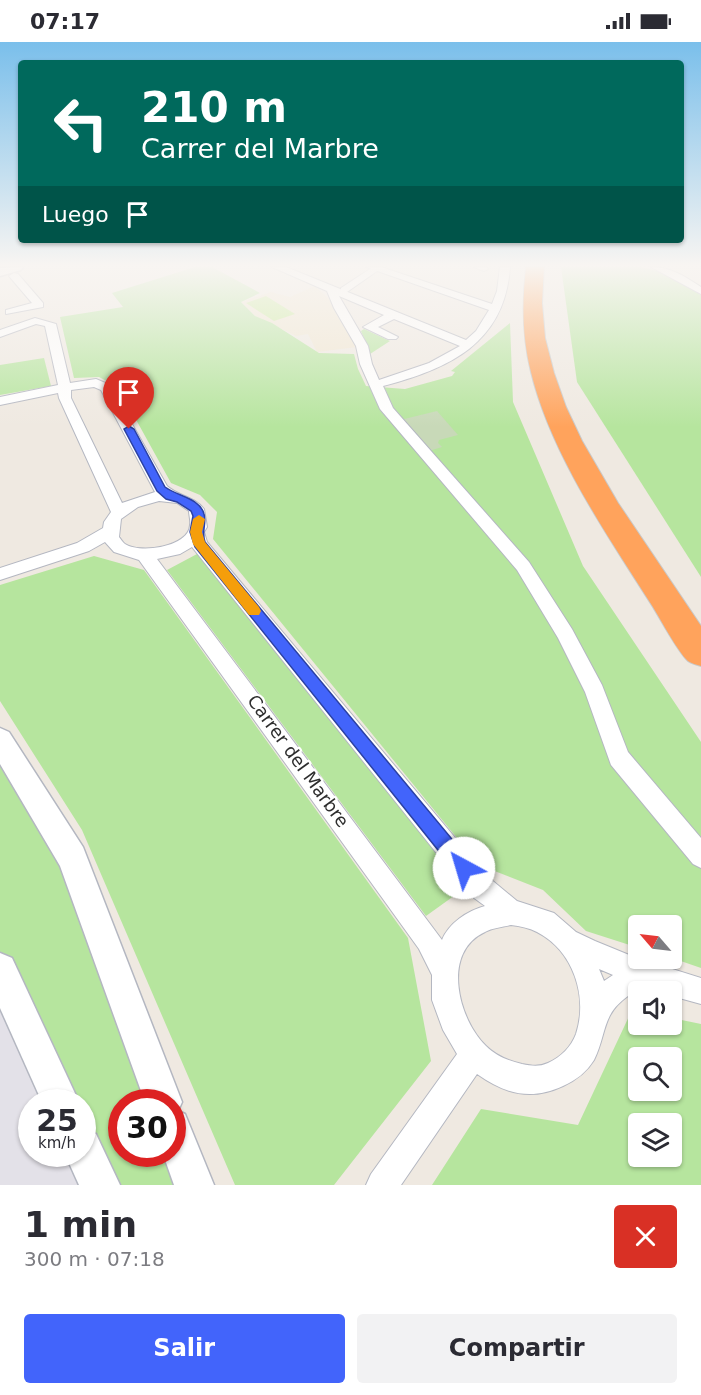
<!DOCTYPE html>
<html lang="es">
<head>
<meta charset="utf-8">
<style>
	:root { --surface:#fff; --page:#f2f2f3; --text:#2b2b33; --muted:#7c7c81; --accent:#4264fb }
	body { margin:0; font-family:"DejaVu Sans",sans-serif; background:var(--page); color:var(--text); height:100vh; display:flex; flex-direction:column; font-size:22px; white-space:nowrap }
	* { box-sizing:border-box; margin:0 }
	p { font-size:20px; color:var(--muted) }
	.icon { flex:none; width:33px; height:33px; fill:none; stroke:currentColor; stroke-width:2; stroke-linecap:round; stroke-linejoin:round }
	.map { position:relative; height:1143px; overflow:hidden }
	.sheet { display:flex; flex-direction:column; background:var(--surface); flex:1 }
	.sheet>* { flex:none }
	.top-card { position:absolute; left:18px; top:18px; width:666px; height:183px; border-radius:6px; box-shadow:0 2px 4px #0004; background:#00695c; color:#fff; overflow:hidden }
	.needle { width:39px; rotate:298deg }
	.buttons { position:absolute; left:628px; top:873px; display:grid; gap:12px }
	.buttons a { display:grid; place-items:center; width:54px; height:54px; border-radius:6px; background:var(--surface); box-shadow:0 2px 4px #0004; font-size:30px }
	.speed { position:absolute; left:18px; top:1047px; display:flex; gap:12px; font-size:30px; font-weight:700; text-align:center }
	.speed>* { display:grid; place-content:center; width:78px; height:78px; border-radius:50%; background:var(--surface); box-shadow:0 2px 4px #0004; line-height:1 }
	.speed small { font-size:15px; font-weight:400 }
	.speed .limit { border:9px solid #d22; background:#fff; color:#111 }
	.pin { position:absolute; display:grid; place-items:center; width:51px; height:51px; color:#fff; margin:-62px -26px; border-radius:50% 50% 50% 0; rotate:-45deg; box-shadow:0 0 6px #0007 }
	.pin .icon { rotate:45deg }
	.me { position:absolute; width:66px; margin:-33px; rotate:321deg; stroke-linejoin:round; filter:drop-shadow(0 0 4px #0008) }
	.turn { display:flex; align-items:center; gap:21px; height:126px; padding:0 24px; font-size:27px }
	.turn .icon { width:78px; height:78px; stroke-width:2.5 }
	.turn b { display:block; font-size:42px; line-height:51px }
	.then { display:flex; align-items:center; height:57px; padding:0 24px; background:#0003; gap:12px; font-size:22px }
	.round { display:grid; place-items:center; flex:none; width:63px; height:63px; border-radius:6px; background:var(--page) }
	.headline { display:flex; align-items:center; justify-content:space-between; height:102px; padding:0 24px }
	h1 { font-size:36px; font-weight:600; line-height:45px }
	.action { display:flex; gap:12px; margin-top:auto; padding:12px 24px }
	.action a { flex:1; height:69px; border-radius:6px; background:var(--accent); color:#fff; font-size:24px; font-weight:600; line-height:69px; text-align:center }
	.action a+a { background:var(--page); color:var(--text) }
	.status { display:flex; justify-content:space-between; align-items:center; height:42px; padding:0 30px; background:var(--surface); direction:ltr }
	.status svg { height:16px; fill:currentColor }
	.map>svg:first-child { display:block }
	.industrial { fill:#e3e1e8 }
	.education { fill:#f0e6d1 }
	.green { fill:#b6e59e; fill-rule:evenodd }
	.cemetery { fill:#c8d9b8 }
	.pitch { fill:#c9ec9a }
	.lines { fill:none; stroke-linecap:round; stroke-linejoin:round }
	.pedestrian-casing { stroke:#b4b7c1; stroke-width:2 }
	.minor-casing { stroke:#b4b7c1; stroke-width:2 }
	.tertiary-casing { stroke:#b4b7c1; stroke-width:3 }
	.motorway-casing { stroke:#c9c9c9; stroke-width:2 }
	.pedestrian { fill:#fff; fill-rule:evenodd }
	.minor { fill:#fff; fill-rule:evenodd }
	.tertiary { fill:#fff; fill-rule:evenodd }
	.motorway { fill:#ffa35c; fill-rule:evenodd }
	.route { fill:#4264fb; stroke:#2b41a3; stroke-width:1.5 }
	.slow { fill:#f59e0b }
	.labels { text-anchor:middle; stroke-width:4.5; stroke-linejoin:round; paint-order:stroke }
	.street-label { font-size:18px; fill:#2e2e2e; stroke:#fff }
</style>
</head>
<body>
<div class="status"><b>07:17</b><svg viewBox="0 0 49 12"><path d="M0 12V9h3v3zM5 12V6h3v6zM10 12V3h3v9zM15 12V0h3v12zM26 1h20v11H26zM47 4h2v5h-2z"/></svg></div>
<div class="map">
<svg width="701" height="1143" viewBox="0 0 701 1143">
	<rect width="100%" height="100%" fill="#efe9e1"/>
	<path class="industrial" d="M0,931L66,1060H32V1112H82L109,1143H0Z"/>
	<path class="education" d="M315,244L329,257L357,305L317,310L308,292L296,294L255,274L241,260L271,250L290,255Z"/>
	<g class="green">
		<path d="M195,225H212L260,251L241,260L255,274L272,281L319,311L354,312L358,327L366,344L405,347L452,334L455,330L451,329L510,281L513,360L583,524L701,700V926L672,916V884H639V906L586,889L543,848L479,823L213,497L217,470L200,453L171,441L118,345L99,335L74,336L60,275L123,265L112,251Z"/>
		<path d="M561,225H641L670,232L701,253V535L577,340Z"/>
		<path d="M364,287L390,299L370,312L361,289Z"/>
		<path d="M44,316L51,344L0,353V323Z"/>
		<path d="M197,512L465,846L426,874L167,528Z"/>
		<path d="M94,514L144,528L408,896L431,1019L334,1143H235L82,788L0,659V543Z"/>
		<path d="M0,716L69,826L150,1060H122V1112H168L179,1143H109L83,1092L82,1060H66L0,931Z"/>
		<path d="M632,968L639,970V982H672V976L701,982V1143H432L481,1067L578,1083ZM639,1016H672V1048H639ZM639,1082H672V1114H639Z"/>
	</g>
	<path class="cemetery" d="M437,369L458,393L439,398L438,401L442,405L429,409L400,378Z"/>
	<path class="pitch" d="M266,254L295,272L274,279L246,261Z"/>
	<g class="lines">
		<g class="pedestrian-casing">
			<g id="pedestrian">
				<path d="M373,225L380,227L347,250H341V246Z"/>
				<path d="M474,225H486L488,227L484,229Z"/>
			</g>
		</g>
		<g class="minor-casing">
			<g id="minor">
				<path d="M272,225H286L466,298L476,289L489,268L366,225H381L492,262L497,249L500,225H510C505,301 449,327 383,344L393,366L529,520L572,587L602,643L628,710L701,796V826L693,822L611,723L585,650L558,596L517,528L380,367L360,322L356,304L334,266L327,249ZM339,254L384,273L363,285L388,297H396L398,295L378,285L394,277L460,304L429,321L379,338L372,322L368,304Z"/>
				<path d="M651,225C671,225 684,234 701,245V252Z"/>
				<path d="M14,231L18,232L43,261V265L6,272V268L32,261L9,234Z"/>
				<path d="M35,276L56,282L70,341L96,337L110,343L167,444C178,454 194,454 204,467L207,485L204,490L207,500L488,835L517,859L554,871L576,890L595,899L634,915L701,936V962L672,954V950C657,950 640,946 628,954C601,973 607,992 594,1018C586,1031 576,1038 563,1044C531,1059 505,1052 477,1032L401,1143H366L371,1132L457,1012L443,988L432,958V933L419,907L139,518L114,510L105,500L89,509L0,538V526L77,501L103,486L104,480L111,470L59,356L58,351L0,363V355L58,343L45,284L36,282L0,295V288ZM94,345L101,348L155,450L122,461L71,356V348ZM159,459L177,461L189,469C189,473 191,479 190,483C189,505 140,512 125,502C122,500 121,497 119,495L121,477L138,465ZM192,505L470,853L485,864C467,869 449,881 442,898L157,517L180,512ZM511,883C520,884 529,886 537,890C574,909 588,955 576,992C571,1005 561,1015 548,1021C539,1025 532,1024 522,1022C509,1019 496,1014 486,1004C458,977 441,910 485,890C492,886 503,885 511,883ZM599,927L613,933L604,939Z"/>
			</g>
		</g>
		<g class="tertiary-casing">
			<g id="tertiary">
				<path d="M23,225L21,228L0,234V226Z"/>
				<path d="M0,686L9,690L83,805L182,1060L178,1069L185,1072L214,1143H174L163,1112H172V1060H145L60,824L0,722Z"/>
				<path d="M0,911L12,916L79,1060H42L0,966Z"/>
				<path d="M82,1087L96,1092L120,1143H79L65,1112H82Z"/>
			</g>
		</g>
		<g class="motorway-casing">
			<path id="motorway" d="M526,225H544L542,261L545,296L554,331L566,365L582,399L618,461L701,584V624C697,623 691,621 688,619C678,610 661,578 653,565C608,494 551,412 531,330C522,294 522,261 526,225Z"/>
		</g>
		<use href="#pedestrian" class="pedestrian"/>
		<use href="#minor" class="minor"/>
		<use href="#tertiary" class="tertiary"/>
		<use href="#motorway" class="motorway"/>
	</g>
	<linearGradient id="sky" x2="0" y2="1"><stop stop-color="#7abfeb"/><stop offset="0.58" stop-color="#f8f5f2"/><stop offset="1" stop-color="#f8f5f2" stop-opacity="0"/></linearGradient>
	<rect width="701" height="385" fill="url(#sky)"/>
	<path class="route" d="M129,384L134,387L165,445C177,454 200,456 204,472C207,481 201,489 205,500L471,820L473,826L471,833L464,835L458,833L195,505L190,490L193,474L191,469L177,460L166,457L157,449L124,387Z"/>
	<path class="slow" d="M199,473L205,477L202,490L205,500L259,565L261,569L259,573H249L193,502L190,490L193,477Z"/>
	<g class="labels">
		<g class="street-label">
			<text transform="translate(298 719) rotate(54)" y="6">Carrer del Marbre</text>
		</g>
	</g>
</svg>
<div class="buttons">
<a><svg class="needle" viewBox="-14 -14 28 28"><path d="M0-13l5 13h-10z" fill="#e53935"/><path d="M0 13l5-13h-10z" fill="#7c7c81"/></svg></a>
<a><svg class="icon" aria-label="sound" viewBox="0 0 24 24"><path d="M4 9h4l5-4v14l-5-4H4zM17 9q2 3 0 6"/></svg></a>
<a><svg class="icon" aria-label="search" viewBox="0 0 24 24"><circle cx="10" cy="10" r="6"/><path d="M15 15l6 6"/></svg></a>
<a><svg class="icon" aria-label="layers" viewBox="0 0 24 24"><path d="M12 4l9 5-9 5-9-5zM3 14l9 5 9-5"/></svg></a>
</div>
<div class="speed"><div>25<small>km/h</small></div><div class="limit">30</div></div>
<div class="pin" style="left:129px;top:387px;background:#d93025"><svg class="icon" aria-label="arrive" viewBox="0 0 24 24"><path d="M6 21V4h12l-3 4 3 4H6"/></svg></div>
<svg class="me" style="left:464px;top:826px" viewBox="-20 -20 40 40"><circle r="19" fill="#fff"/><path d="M0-13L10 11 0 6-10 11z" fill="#4264fb"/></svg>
<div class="top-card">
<div class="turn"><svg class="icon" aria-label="left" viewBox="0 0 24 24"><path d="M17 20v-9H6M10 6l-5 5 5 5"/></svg><div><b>210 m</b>Carrer del Marbre</div></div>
<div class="then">Luego<svg class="icon" aria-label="arrive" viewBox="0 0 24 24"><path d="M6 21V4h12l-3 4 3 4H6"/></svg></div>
</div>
</div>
<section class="sheet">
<div class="headline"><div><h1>1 min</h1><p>300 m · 07:18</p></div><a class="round" style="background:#d93025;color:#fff"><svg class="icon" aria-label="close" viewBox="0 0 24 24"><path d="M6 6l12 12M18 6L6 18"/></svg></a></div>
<div class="action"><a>Salir</a><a>Compartir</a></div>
</section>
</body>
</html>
